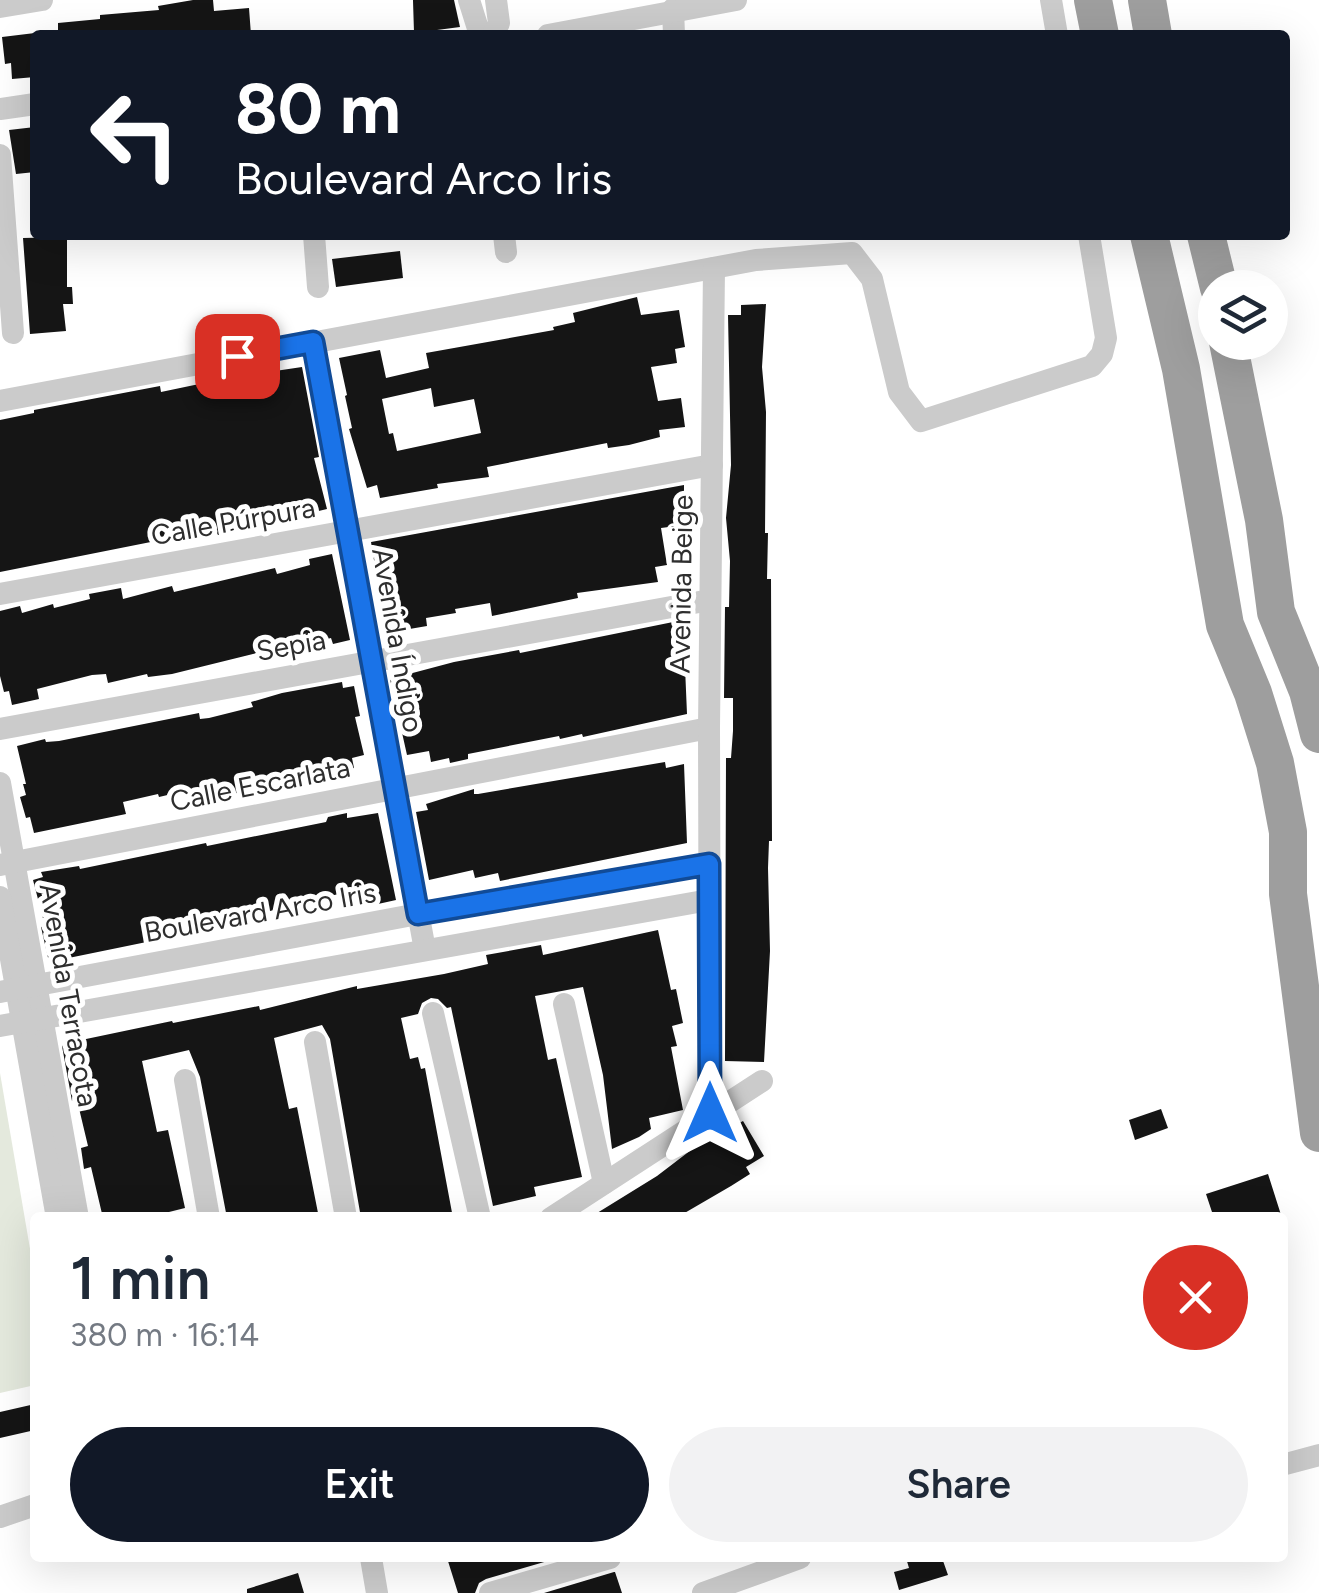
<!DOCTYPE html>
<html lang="en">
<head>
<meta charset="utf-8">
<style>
	:root { --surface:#fff; --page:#f2f2f3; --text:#1f2937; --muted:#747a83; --accent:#111827 }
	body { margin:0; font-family:Figtree,sans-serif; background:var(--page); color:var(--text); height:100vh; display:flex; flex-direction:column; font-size:38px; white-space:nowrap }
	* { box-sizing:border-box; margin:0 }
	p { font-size:32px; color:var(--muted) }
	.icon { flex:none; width:55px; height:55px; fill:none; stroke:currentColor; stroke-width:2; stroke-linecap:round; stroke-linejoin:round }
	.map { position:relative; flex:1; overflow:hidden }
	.drawer { position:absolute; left:30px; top:1212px; width:1258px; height:350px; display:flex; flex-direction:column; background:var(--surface); border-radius:10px; box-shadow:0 10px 40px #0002 }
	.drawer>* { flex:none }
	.hud { position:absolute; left:30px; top:30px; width:1260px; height:210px; border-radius:10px; box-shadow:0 10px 40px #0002; background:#111827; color:#fff; overflow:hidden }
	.fabs { position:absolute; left:1198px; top:270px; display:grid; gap:20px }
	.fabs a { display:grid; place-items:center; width:90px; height:90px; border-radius:50%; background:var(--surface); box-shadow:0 10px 40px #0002; font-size:50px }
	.pin { position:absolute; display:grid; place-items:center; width:85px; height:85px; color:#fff; margin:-42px; border-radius:20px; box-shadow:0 5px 15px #0006 }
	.me { position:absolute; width:110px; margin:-55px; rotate:0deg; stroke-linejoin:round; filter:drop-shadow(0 0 8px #0008) }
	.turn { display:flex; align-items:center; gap:35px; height:210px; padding:0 40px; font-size:45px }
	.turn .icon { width:130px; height:130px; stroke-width:2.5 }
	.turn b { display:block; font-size:70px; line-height:85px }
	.round { display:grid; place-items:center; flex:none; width:105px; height:105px; border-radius:52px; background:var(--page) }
	.head { display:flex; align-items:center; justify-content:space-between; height:170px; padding:0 40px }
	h1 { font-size:60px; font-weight:600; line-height:75px }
	.action { display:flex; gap:20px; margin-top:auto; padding:20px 40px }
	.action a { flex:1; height:115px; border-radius:60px; background:var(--accent); color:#fff; font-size:40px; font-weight:600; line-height:115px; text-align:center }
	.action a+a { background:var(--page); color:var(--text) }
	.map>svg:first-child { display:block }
	.green { fill:#e4e9dd }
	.building { fill:#151515; fill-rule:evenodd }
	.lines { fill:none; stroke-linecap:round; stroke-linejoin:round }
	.minor { stroke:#cbcbcb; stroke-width:22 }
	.trunk { stroke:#9e9e9e; stroke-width:38 }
	.route-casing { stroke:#114b97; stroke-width:25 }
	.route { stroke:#1a73e8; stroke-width:18 }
	.labels { text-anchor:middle; stroke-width:10; stroke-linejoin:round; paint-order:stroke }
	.street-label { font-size:28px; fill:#2e2e2e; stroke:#fff }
</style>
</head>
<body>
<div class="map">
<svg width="1319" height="1593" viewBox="0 0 1319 1593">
	<rect width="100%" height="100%" fill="#fff"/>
	<path class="green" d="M0,1073L35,1278V1385L0,1393Z"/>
	<g class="building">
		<path d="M193,0H213L214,11L249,8L251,35H58V23L100,19V15L159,10L158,6Z"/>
		<path d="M413,0H454L460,27L414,33Z"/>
		<path d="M35,33V77L12,79L11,63L5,64L2,37Z"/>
		<path d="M35,127V172L16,174L9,130Z"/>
		<path d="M67,237V287H72L73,304H63L66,331L30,334L23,238Z"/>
		<path d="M400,251L403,278L336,287L332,259Z"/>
		<path d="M637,297L641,315L679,310L685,347L675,349L677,363L651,367L658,401L681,398L685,427L659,430L660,437L629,445L608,448L607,443L487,467L489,477L437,484L438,488L380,498L377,485L367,488L349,429L352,428L345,396L347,395L339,358L380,350L386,378L429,368L426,353L554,330L553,327L575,322L573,313ZM431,388L434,407L474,399L481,433L397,451L393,433L389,434L382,399Z"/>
		<path d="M766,304L762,367L766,412L765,533H768L767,579H771L772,841H769L768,868L770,951L764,1062L725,1061L726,758H731L733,731V698H724L725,607H729L730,561L726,518L731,465L728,315H741V305Z"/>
		<path d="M302,367L319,457L314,458L327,509L302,515L300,509L218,535L217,533L193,539L191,534L0,572V420L34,413V410L160,386L161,392L204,383L205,390L256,381L255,374Z"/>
		<path d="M684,485V525L661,528L667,565L655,567L658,582L577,593L578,598L492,616L490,603L455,609L456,613L426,618L427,626L386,633L371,542Z"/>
		<path d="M332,554L350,640L333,644L331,638L327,639L326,636L172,674L148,677L147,674L108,683L106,674L92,675L37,689L39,699L12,705L9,691L4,692L0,676V611L20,606L22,613L53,604L54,608L90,599L89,594L121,588L123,599L172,586L174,592L275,568L277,574L310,565L309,559Z"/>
		<path d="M683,620L687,714L583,737L582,734L560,739L559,736L468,754V759L450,763L449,758L431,762L429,751L407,755L390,679L454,662L519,650L520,653Z"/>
		<path d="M342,682L343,688L354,686L360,716L355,717L364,755L352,758L354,768L324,777L322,768L277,780L278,784L192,803L189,790L159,797L158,794L123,802L126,814L34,833L30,817L26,818L20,797L26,795L23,784H26L17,746L45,739L46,742L59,741L199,713L200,719L209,718L253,707L251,702L282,693Z"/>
		<path d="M665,762L666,768L684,764L687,843L500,881L498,873L475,878L473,870L429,880L416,812L428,810L426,804L474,789V794H478Z"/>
		<path d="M347,813V818L378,813L396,900L378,904L374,886L330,896L331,900L311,906L310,901L189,931L190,936L172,939L171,937L49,962L41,927L45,926L33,880L43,877L41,872L79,866L80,869L206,843L207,846L326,822L328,817Z"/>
		<path d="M658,930L671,990L676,989L683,1023L672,1026L677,1046L671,1047L683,1110L649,1118L651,1129L639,1137L612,1149L603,1075L583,987L535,996L548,1060L556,1058L582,1177L534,1187L536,1196L493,1206L451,1007L447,1008L438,999L431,998L422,1003L418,1014L401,1018L410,1059L418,1057L421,1069L425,1068L453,1218H361L330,1039L322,1025L274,1038L289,1109L297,1107L319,1218H227L200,1077L189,1050L142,1061L157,1132L168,1130L185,1208L169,1212L171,1218H103L91,1167L84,1169L81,1148L88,1146L77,1100L72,1101L62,1046L67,1043L172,1021L173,1023L259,1006L260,1010L357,986V989L444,974L488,964L486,955L541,945L543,955Z"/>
		<path d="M1161,1109L1168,1128L1135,1140L1129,1120Z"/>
		<path d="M743,1121L764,1156L746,1167L750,1174L731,1186L676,1218H589L657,1176L695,1147Z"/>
		<path d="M1268,1174L1282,1218H1244L1242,1212L1214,1218L1206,1194Z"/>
		<path d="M35,1404V1430L0,1438V1412Z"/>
		<path d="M447,1558H558L486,1579L479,1583L475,1593H458Z"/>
		<path d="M906,1558H942L948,1575L899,1590L894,1572L909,1568Z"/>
		<path d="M615,1572L622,1593H544L614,1572Z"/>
		<path d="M298,1573L304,1593H247V1589Z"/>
	</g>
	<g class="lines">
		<g class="minor">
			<path d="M469,0L480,35"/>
			<path d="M1051,0L1057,35"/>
			<path d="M0,7L42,0"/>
			<path d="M673,9L674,35"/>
			<path d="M493,35L499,23L496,0"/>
			<path d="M548,35L736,0"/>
			<path d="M0,109L35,104"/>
			<path d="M0,155L13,333"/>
			<path d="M314,235L318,287"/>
			<path d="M504,235L506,252"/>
			<path d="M313,342L425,950"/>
			<path d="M0,401L756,260L852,253L872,279L899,392L921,421L1092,366L1102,354L1106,338L1089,235"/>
			<path d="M0,594L712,465"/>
			<path d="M0,729L710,600"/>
			<path d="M0,783L78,1218"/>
			<path d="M0,865L709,728"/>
			<path d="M0,897L57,1218"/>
			<path d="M0,992L418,914L709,865"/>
			<path d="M564,1004L604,1183"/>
			<path d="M433,1013L480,1218"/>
			<path d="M0,1026L709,900"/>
			<path d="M315,1042L346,1218"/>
			<path d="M185,1080L209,1218"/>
			<path d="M710,1113L709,728L714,268"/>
			<path d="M551,1218L762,1081"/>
			<path d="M1282,1465L1319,1455"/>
			<path d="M0,1517L35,1505"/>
			<path d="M371,1558L377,1593"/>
			<path d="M490,1593L610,1558"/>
			<path d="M703,1593L800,1558"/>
		</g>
		<g class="trunk">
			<path d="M1093,0L1100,35"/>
			<path d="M1147,0L1153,35"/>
			<path d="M1149,235L1181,369L1225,625L1253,693L1275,763L1288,832V894L1319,1133"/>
			<path d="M1206,235L1219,288"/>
			<path d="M1228,342L1264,520L1276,612L1308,691L1319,734"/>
		</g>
	</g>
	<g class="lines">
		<g class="route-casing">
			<path id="route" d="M237,356L313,342L418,914L709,864L710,1113"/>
		</g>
		<use href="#route" class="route"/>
	</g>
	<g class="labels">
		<g class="street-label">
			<text transform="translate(233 521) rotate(-10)" y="10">Calle Púrpura</text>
			<text transform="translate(681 584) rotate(-89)" y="10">Avenida Beige</text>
			<text transform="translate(398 640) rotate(80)" y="10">Avenida Índigo</text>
			<text transform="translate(291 645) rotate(-10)" y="10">Sepia</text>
			<text transform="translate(260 784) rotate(-11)" y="10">Calle Escarlata</text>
			<text transform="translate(260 912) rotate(-10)" y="10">Boulevard Arco Iris</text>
			<text transform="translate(69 995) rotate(80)" y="10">Avenida Terracota</text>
		</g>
	</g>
</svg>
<div class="fabs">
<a><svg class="icon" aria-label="layers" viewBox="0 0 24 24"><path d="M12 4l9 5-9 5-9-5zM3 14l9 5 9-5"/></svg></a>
</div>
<div class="pin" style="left:237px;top:356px;background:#d93025"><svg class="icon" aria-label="arrive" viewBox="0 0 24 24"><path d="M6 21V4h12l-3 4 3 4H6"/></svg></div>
<svg class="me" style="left:710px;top:1113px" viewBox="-20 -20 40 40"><path d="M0-17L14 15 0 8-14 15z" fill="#1a73e8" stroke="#fff" stroke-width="4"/></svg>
<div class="hud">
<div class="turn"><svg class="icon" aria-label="left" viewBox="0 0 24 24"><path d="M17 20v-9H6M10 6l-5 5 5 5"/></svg><div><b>80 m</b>Boulevard Arco Iris</div></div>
</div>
<section class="drawer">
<div class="head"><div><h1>1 min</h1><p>380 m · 16:14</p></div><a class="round" style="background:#d93025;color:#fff"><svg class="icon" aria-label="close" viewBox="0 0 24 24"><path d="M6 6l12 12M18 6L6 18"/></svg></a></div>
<div class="action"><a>Exit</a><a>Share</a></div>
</section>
</div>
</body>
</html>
